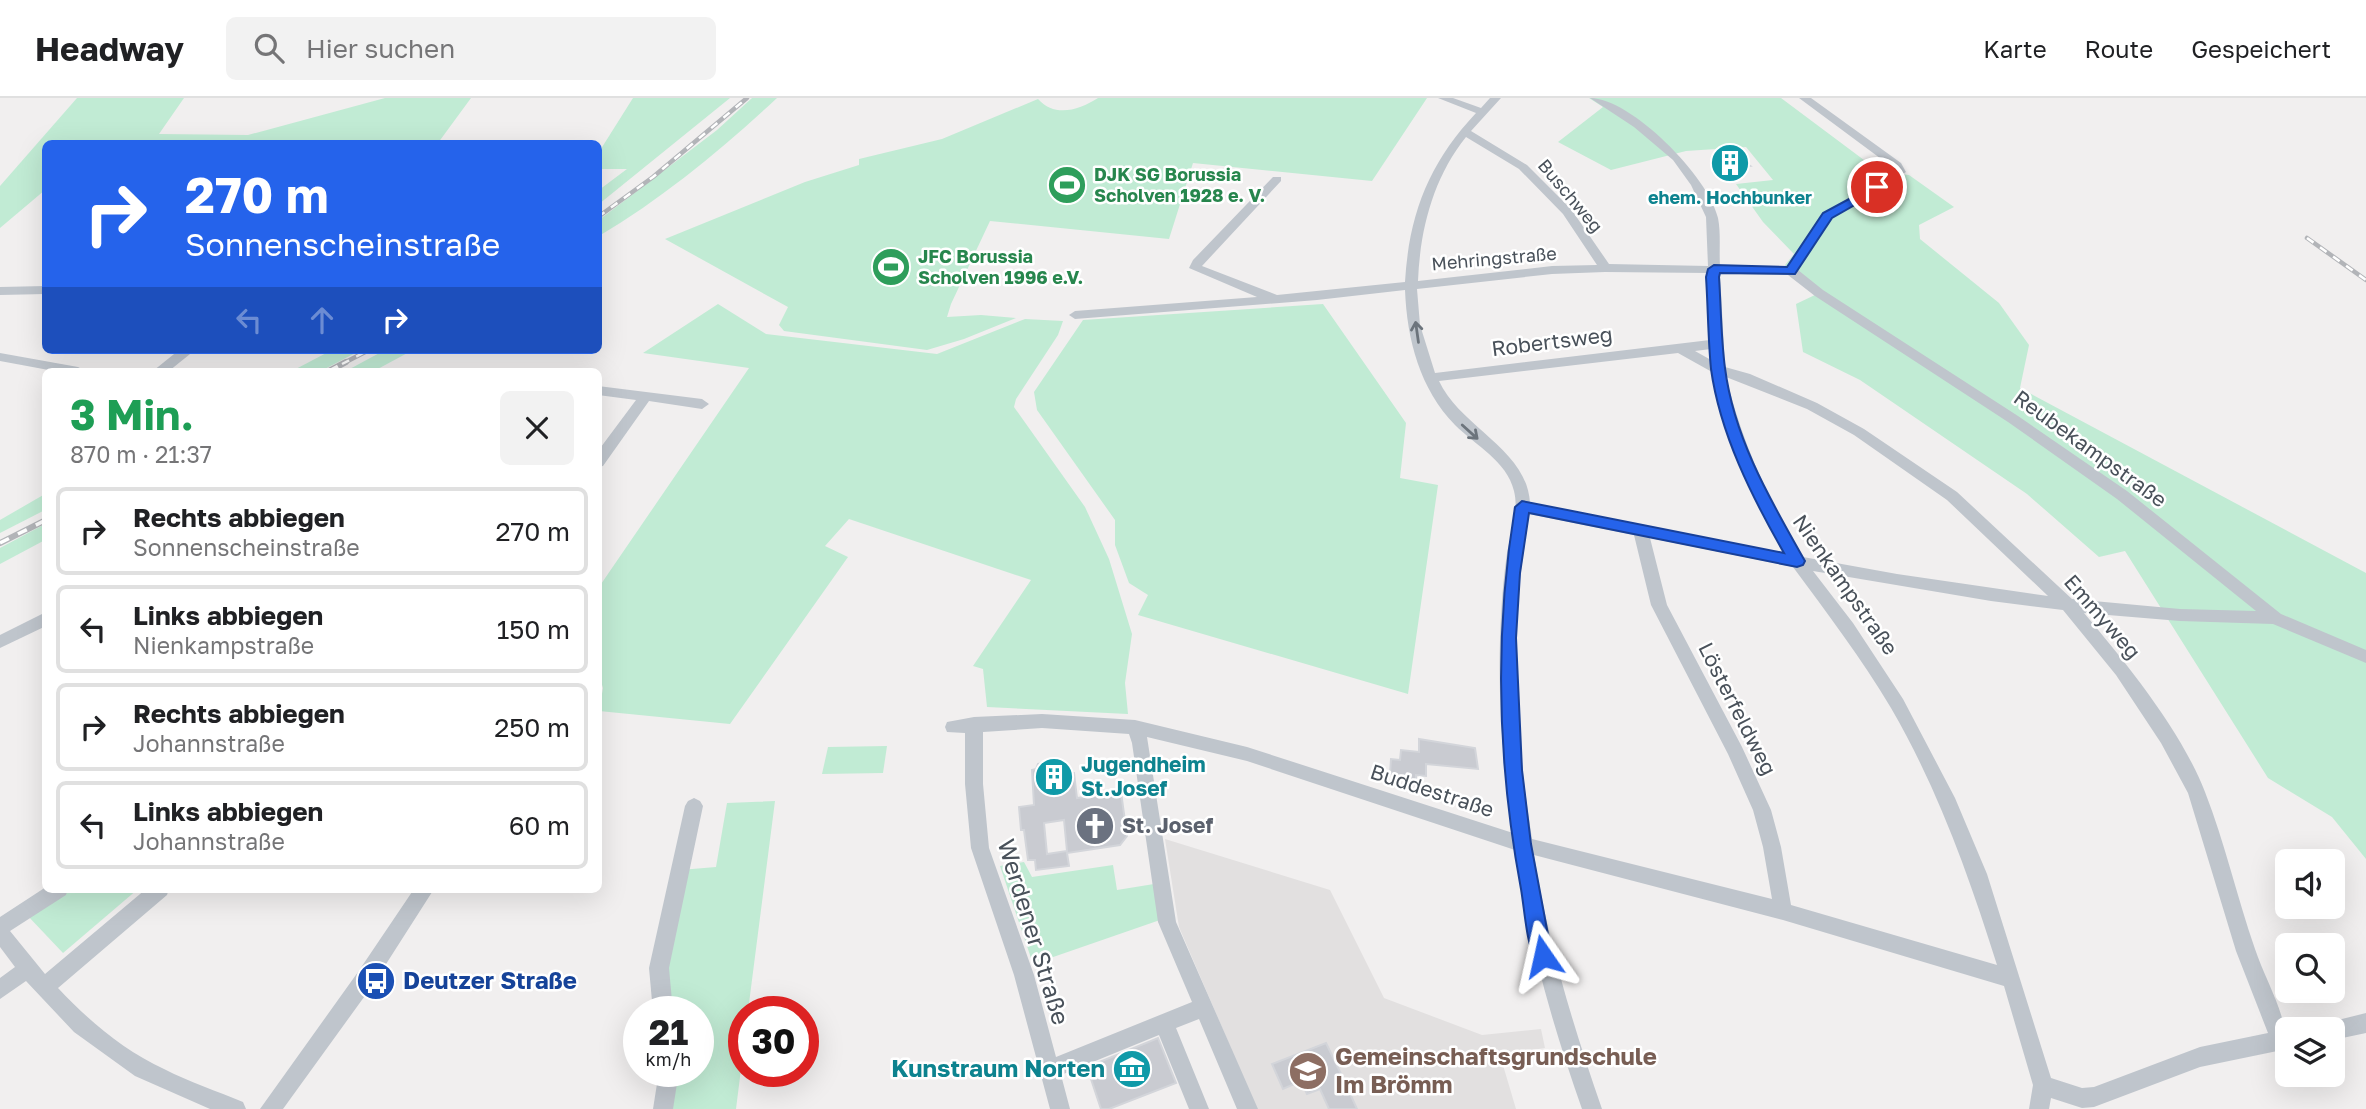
<!DOCTYPE html>
<html lang="de">
<head>
<meta charset="utf-8">
<style>
	:root { --surface:#fff; --page:#f2f2f2; --text:#202124; --muted:#757577; --line:#e0e0e0 }
	body { margin:0; font-family:"Golos Text",sans-serif; background:var(--page); color:var(--text); height:100vh; display:flex; flex-direction:column; font-size:26px; white-space:nowrap }
	* { box-sizing:border-box; margin:0 }
	p { font-size:23px; color:var(--muted) }
	.icon { flex:none; width:38px; height:38px; fill:none; stroke:currentColor; stroke-width:2; stroke-linecap:round; stroke-linejoin:round }
	.map { position:relative; flex:1; overflow:hidden }
	.side { position:absolute; left:42px; top:270px; width:560px; height:525px; display:flex; flex-direction:column; background:var(--surface); border-radius:10px; box-shadow:0 7px 28px #0002 }
	.side>* { flex:none }
	.banner { position:absolute; left:42px; top:42px; width:560px; height:214px; border-radius:10px; box-shadow:0 7px 28px #0002; background:#2563eb; color:#fff; overflow:hidden }
	.fabs { position:absolute; left:2275px; top:751px; display:grid; gap:14px }
	.fabs a { display:grid; place-items:center; width:70px; height:70px; border-radius:10px; background:var(--surface); box-shadow:0 7px 28px #0002; font-size:35px }
	.speed { position:absolute; left:623px; top:898px; display:flex; gap:14px; font-size:35px; font-weight:700; text-align:center }
	.speed>* { display:grid; place-content:center; width:91px; height:91px; border-radius:50%; background:var(--surface); box-shadow:0 7px 28px #0002; line-height:1 }
	.speed small { font-size:18px; font-weight:400 }
	.speed .limit { border:10px solid #d22; background:#fff; color:#111 }
	.pin { position:absolute; display:grid; place-items:center; width:60px; height:60px; color:#fff; margin:-30px; border:4px solid #fff; border-radius:50%; box-shadow:0 2px 7px #0007 }
	.me { position:absolute; width:77px; margin:-38px; rotate:349deg; stroke-linejoin:round; filter:drop-shadow(0 0 5px #0008) }
	.turn { display:flex; align-items:center; gap:24px; height:147px; padding:0 28px; font-size:32px }
	.turn .icon { width:91px; height:91px; stroke-width:2.5 }
	.turn b { display:block; font-size:49px; line-height:60px }
	.lanes { display:flex; align-items:center; height:66px; padding:0 28px; background:#0003; justify-content:center; gap:35px; direction:ltr }
	.lanes .off { opacity:.35 }
	.round { display:grid; place-items:center; flex:none; width:74px; height:74px; border-radius:10px; background:var(--page) }
	.headline { display:flex; align-items:center; justify-content:space-between; height:119px; padding:0 28px }
	h1 { font-size:42px; font-weight:700; line-height:52px; color:#1e9e55 }
	ul { padding:0; list-style:none }
	li { display:flex; align-items:center; gap:21px; height:88px; margin:0 14px 10px; padding:0 14px; border:4px solid var(--line); border-radius:10px }
	li div { flex:1 }
	li b { display:block; font-size:26px }
	li em { font-style:normal }
	header { display:flex; align-items:center; gap:42px; box-sizing:border-box; height:98px; padding:0 35px; background:var(--surface); border-bottom:2px solid var(--line) }
	header strong { font-size:33px }
	nav { display:flex; gap:38px; margin-inline-start:auto; font-size:24px }
	.search { width:490px; height:63px; background:var(--page); display:flex; align-items:center; gap:18px; box-sizing:border-box; padding:0 24px; border-radius:10px; color:var(--muted); font-size:26px }
	.map>svg:first-child { display:block }
	.education { fill:#e2e0e0 }
	.green { fill:#c1ebd4 }
	.building { fill:#c9cbd1; stroke:#d3d5da; stroke-width:2; fill-rule:evenodd }
	.lines { fill:none; stroke-linecap:round; stroke-linejoin:round }
	.minor { fill:#bfc5cc; fill-rule:evenodd }
	.rail-far1-casing { stroke:#b2b4b8; stroke-width:4.5 }
	.rail-casing { stroke:#b2b4b8; stroke-width:6 }
	.rail-far1 { stroke:#fff; stroke-width:2.5; stroke-dasharray:8; stroke-linecap:butt }
	.rail { stroke:#fff; stroke-width:3.5; stroke-dasharray:10; stroke-linecap:butt }
	.oneway { stroke:#6c747c }
	.route { fill:#2563eb; stroke:#184099; stroke-width:2 }
	.labels { text-anchor:middle; stroke-width:5; stroke-linejoin:round; paint-order:stroke }
	.far-leisure-label { font-size:18px; font-weight:bold; fill:#27864d; stroke:#fff; text-anchor:start }
	.far-street-label { font-size:18px; fill:#49515a; stroke:#fff }
	.far-culture-label { font-size:18px; font-weight:bold; fill:#0d838f; stroke:#fff }
	.street-label { font-size:21px; fill:#49515a; stroke:#fff }
	.culture-label { font-size:21px; font-weight:bold; fill:#0d838f; stroke:#fff; text-anchor:start }
	.worship-label { font-size:21px; font-weight:bold; fill:#5b616d; stroke:#fff; text-anchor:start }
	.near-street-label { font-size:24px; fill:#49515a; stroke:#fff }
	.near-transit-label { font-size:24px; font-weight:bold; fill:#164399; stroke:#fff; text-anchor:start }
	.near-education-label { font-size:24px; font-weight:bold; fill:#785e54; stroke:#fff; text-anchor:start }
	.near-culture-label { font-size:24px; font-weight:bold; fill:#0d838f; stroke:#fff; text-anchor:end }
</style>
</head>
<body>
<header>
<strong>Headway</strong>
<div class="search"><svg class="icon" aria-label="search" viewBox="0 0 24 24"><circle cx="10" cy="10" r="6"/><path d="M15 15l6 6"/></svg>Hier suchen</div>
<nav><a>Karte</a><a>Route</a><a>Gespeichert</a></nav>
</header>
<div class="map">
<svg width="2366" height="1011" viewBox="0 0 2366 1011">
	<rect width="100%" height="100%" fill="#f1efef"/>
	<path class="education" d="M1165,741L1330,792L1384,900L1482,937L1541,931L1545,950L1500,957L1516,1011H1257L1179,829Z"/>
	<g class="green">
		<path d="M77,0H184L159,36L248,37L385,0H471L438,45L46,46L45,92L0,130V88Z"/>
		<path d="M633,0H730L599,106V92L627,71H599V54Z"/>
		<path d="M752,0H777C722,51 663,100 599,138V122L717,32Z"/>
		<path d="M1098,0H1427L1372,83L1193,65L1169,141L990,123L951,206L947,219L981,217L1016,220L964,241L927,252L784,233L779,227L788,209L665,141L805,84L859,67V61L942,41L1038,1C1055,20 1079,12 1098,0Z"/>
		<path d="M1589,0H1781L1880,74L1909,77L1954,109L1919,127L1920,141L1999,205L2029,247L2020,290L2366,475V761L2332,719L2268,680L2125,453L2099,459L2027,396L1860,282L1803,254L1796,206L1817,196L1793,180L1785,167L1794,156L1763,124L1736,86L1773,82L1746,49L1686,53L1611,72L1558,44L1603,9Z"/>
		<path d="M718,206L766,236L937,256L1025,221L1063,223L1058,237L1016,301L1014,309L1085,409L1109,461L1132,536L1125,585L1128,616L987,609L983,571L973,568L1031,482L849,421L825,448L848,459L730,626L599,613L603,590L598,574L599,489L749,270L643,255Z"/>
		<path d="M1323,206L1406,325L1400,380L1438,387L1408,596L1138,517L1148,497L1129,485L1115,447V422L1037,312L1034,294L1083,222Z"/>
		<path d="M332,252H361L321,273H292Z"/>
		<path d="M385,252H413L374,273H346Z"/>
		<path d="M45,396V412L0,435V422Z"/>
		<path d="M45,426V442L0,466V450Z"/>
		<path d="M887,648L883,675L822,676L828,649Z"/>
		<path d="M775,703L748,913L744,914V947L736,1011H663L669,973H698V914L663,913L680,772L716,769L727,705Z"/>
		<path d="M1024,764L1032,779L1113,767L1117,792L1154,786L1160,822L1033,866L1000,768Z"/>
		<path d="M68,791H138L63,855L27,817Z"/>
	</g>
	<g class="building">
		<path d="M1723,58L1737,60L1750,68L1728,71L1713,62Z"/>
		<path d="M1419,641L1475,650L1478,671L1426,666V678L1416,677V684L1390,676L1391,661L1400,662L1401,652L1419,654Z"/>
		<path d="M1052,664L1053,677L1074,675L1077,700L1121,694L1127,738L1120,747L1067,755L1069,768L1036,772L1035,762H1028L1024,732H1021L1019,709L1034,707L1032,672L1036,671L1038,666ZM1064,722L1067,753L1047,756L1044,725Z"/>
		<path d="M1158,940L1176,985L1109,1011H1101L1087,969Z"/>
		<path d="M1326,945L1343,980L1357,1011H1329L1320,991L1307,996L1301,983L1283,991L1272,966Z"/>
	</g>
	<g class="lines">
		<g class="minor">
			<path d="M1438,0H1453L1481,10L1490,0H1501L1471,33L1527,67L1571,111L1609,166L1708,168L1706,119L1691,87L1673,62L1634,29L1590,0C1631,0 1709,79 1718,120C1721,135 1719,153 1720,168L1787,169L1823,115L1894,73L1892,69L1799,0H1811L1901,65L1906,74L1831,120L1798,172L1823,192L2018,318L2127,393L2281,516L2366,552V565L2273,526L2180,523L2084,515C2126,565 2181,632 2205,694C2225,745 2237,799 2255,851C2266,884 2287,916 2287,951L2200,969L2094,1009L2082,1010L2051,1000L2049,1011H2029L2033,987L2004,888L1783,822L1534,757C1548,845 1573,928 1602,1011H1582C1552,926 1528,841 1515,752L1247,663L1147,639L1176,824L1258,1011H1237L1199,921L1176,930L1209,1011H1189L1159,937L1061,977L1070,1011H1050L1014,877L971,750L965,686V635L947,634L945,629L947,624L974,619L1042,616L1135,622L1247,649L1513,735C1502,665 1497,590 1501,519C1502,497 1504,476 1507,455C1511,435 1519,413 1514,393C1507,363 1475,347 1455,327C1420,291 1407,242 1405,192L1317,202L1075,221L1069,217L1075,213L1257,199L1189,170L1193,162L1273,79H1281V83L1202,168L1277,197L1405,184C1409,116 1429,65 1476,15ZM1466,39L1519,71L1563,116L1597,167L1552,168L1418,183C1420,132 1433,80 1466,39ZM1605,174L1708,175L1710,242L1435,275L1420,227L1417,191L1552,176ZM1720,176L1788,177L1815,198L2008,324L2117,401L2256,513L2180,511L2072,501L1957,394L1864,331L1817,305L1750,276L1725,269ZM1711,251V262L1695,253ZM1678,255L1712,274C1727,342 1751,396 1785,456L1530,405C1527,351 1461,330 1439,283ZM1726,279L1807,311L1854,337L1947,402L2048,498L1897,476L1803,459C1768,402 1742,344 1726,279ZM1529,416L1634,437L1651,507L1728,656L1753,712L1763,749L1772,801L1532,741C1520,666 1513,587 1517,511C1519,479 1525,448 1529,416ZM1650,440L1793,469C1827,515 1862,561 1891,610C1938,691 1969,778 1997,867L1791,807L1781,749L1771,712L1742,649L1667,507ZM1813,473L1991,503L2063,512L2116,577L2161,645L2188,695L2236,853L2268,935L2200,949L2094,989L2082,990L2051,980L1987,776L1955,700L1903,601L1853,525ZM1042,630L1129,636L1132,645L1158,824L1192,904L1056,959L1034,877L989,750L983,686V634Z"/>
			<path d="M46,188V196L0,197V189Z"/>
			<path d="M179,252H195L169,273H153Z"/>
			<path d="M0,255L78,269L85,273H54L0,263Z"/>
			<path d="M598,288L702,301L709,306L702,311L649,303L603,368L598,369V353L636,302L598,297Z"/>
			<path d="M46,514V528L0,550V537Z"/>
			<path d="M694,700L700,703L703,708L669,870L673,914H653L649,870L685,708L688,703Z"/>
			<path d="M46,789L68,791L66,797L10,833L45,876L146,791H169L167,797L58,890C88,922 123,952 164,971C189,984 217,993 243,1004L246,1011H210L135,978L74,934L26,883L0,901V880L15,869L0,849V819Z"/>
			<path d="M414,791H434L372,888L283,1011H260L358,874Z"/>
			<path d="M2366,915V935L2333,942V931H2323L2326,925Z"/>
			<path d="M659,973H679L673,1011H653Z"/>
		</g>
		<g class="rail-far1-casing">
			<g id="rail-far1">
				<path d="M598,119L653,79L747,0"/>
				<path d="M2307,140L2366,182"/>
				<path d="M342,266L369,252"/>
			</g>
		</g>
		<g class="rail-casing">
			<g id="rail">
				<path d="M329,273L346,264"/>
				<path d="M0,445L46,422"/>
			</g>
		</g>
		<use href="#rail-far1" class="rail-far1"/>
		<use href="#rail" class="rail"/>
	</g>
	<defs><path id="oneway-shaft" d="M-6 0H5M1.5-3L5.5 0L1.5 3" fill="none" stroke-width="1.6" stroke-linecap="round" stroke-linejoin="round" transform="scale(1.75)"/></defs>
	<g class="oneway">
		<use href="#oneway-shaft" transform="translate(1417 234) rotate(-98)"/>
		<use href="#oneway-shaft" transform="translate(1470 334) rotate(42)"/>
	</g>
	<path class="route" d="M1877,86L1883,89L1881,92L1832,120L1795,176L1720,175L1719,179C1721,209 1721,240 1725,270C1734,341 1771,403 1805,463L1803,467L1797,469L1529,415L1520,475L1516,540L1522,672L1531,746L1552,858L1550,864L1543,867L1536,864C1526,843 1525,815 1521,791C1497,663 1494,537 1515,409L1522,403L1784,455C1752,399 1720,336 1711,271C1708,240 1708,209 1706,179L1708,171L1714,167L1787,169L1823,115Z"/>
	<defs>
		<g id="building-disc" transform="scale(2.0125)"><circle r="9.5" fill="#0f9aa8" stroke="#fff"/><path d="M-4-6H4V6H1V3H-1V6H-4ZM-2.5-4.3h1.7v1.8h-1.7ZM.8-4.3h1.7v1.8H.8ZM-2.5-1h1.7V.8h-1.7ZM.8-1h1.7V.8H.8Z" fill="#fff"/></g>
		<g id="stadium-disc" transform="scale(2.0125)"><circle r="9.5" fill="#2e9e5b" stroke="#fff"/><path d="M0-5a6.5 5 0 1 0 0 10a6.5 5 0 1 0 0-10ZM-3.5-1.8h7v3.6h-7Z" fill="#fff"/></g>
		<g id="church-disc" transform="scale(2.0125)"><circle r="9.5" fill="#6b7280" stroke="#fff"/><path d="M-1.2-6h2.4v3.5h3.3v2.4h-3.3V6h-2.4V-.1h-3.3v-2.4h3.3Z" fill="#fff"/></g>
		<g id="bus-disc" transform="scale(2.0125)"><circle r="9.5" fill="#1a4fb4" stroke="#fff"/><path d="M-5-6H5V4H4V6H2V4H-2V6H-4V4H-5ZM-3.5-4V0h7V-4ZM-3.5 1.2v1.5H-2V1.2ZM2 1.2v1.5H3.5V1.2Z" fill="#fff"/></g>
		<g id="museum-disc" transform="scale(2.0125)"><circle r="9.5" fill="#0f9aa8" stroke="#fff"/><path d="M0-6L6-3V-2H-6V-3ZM-5-1h2V3h-2ZM-1-1h2V3h-2ZM3-1h2V3H3ZM-6 4H6V6H-6Z" fill="#fff"/></g>
		<g id="school-disc" transform="scale(2.0125)"><circle r="9.5" fill="#8d6e63" stroke="#fff"/><path d="M0-5L7-2L0 1L-7-2ZM-4 1L0 2.5L4 1V4Q0 6-4 4Z" fill="#fff"/></g>
	</defs>
	<g fill-rule="evenodd">
		<use href="#building-disc" x="1730" y="65"/>
		<use href="#stadium-disc" x="1067" y="87"/>
		<use href="#stadium-disc" x="891" y="169"/>
		<use href="#building-disc" x="1054" y="679"/>
		<use href="#church-disc" x="1095" y="728"/>
		<use href="#bus-disc" x="376" y="883"/>
		<use href="#museum-disc" x="1132" y="971"/>
		<use href="#school-disc" x="1308" y="973"/>
	</g>
	<g class="labels">
		<g class="far-leisure-label">
			<text x="1094" y="83">DJK SG Borussia<tspan x="1094" dy="21">Scholven 1928 e. V.</tspan></text>
			<text x="918" y="165">JFC Borussia<tspan x="918" dy="21">Scholven 1996 e.V.</tspan></text>
		</g>
		<g class="far-street-label">
			<text transform="translate(1570 98) rotate(50)" y="6">Buschweg</text>
			<text transform="translate(1494 161) rotate(-5)" y="6">Mehringstraße</text>
		</g>
		<g class="far-culture-label">
			<text x="1730" y="106">ehem. Hochbunker</text>
		</g>
		<g class="street-label">
			<text transform="translate(1552 244) rotate(-7)" y="7">Robertsweg</text>
			<text transform="translate(2090 351) rotate(36)" y="7">Reubekampstraße</text>
			<text transform="translate(1845 487) rotate(55)" y="7">Nienkampstraße</text>
			<text transform="translate(2102 519) rotate(49)" y="7">Emmyweg</text>
			<text transform="translate(1737 611) rotate(63)" y="7">Lösterfeldweg</text>
			<text transform="translate(1432 693) rotate(18)" y="7">Buddestraße</text>
		</g>
		<g class="culture-label">
			<text x="1081" y="674">Jugendheim<tspan x="1081" dy="24">St.Josef</tspan></text>
		</g>
		<g class="worship-label">
			<text x="1122" y="735">St. Josef</text>
		</g>
		<g class="near-street-label">
			<text transform="translate(1033 834) rotate(73)" y="8">Werdener Straße</text>
		</g>
		<g class="near-transit-label">
			<text x="403" y="891">Deutzer Straße</text>
		</g>
		<g class="near-education-label">
			<text x="1335" y="967">Gemeinschaftsgrundschule<tspan x="1335" dy="28">Im Brömm</tspan></text>
		</g>
		<g class="near-culture-label">
			<text x="1105" y="979">Kunstraum Norten</text>
		</g>
	</g>
</svg>
<div class="fabs">
<a><svg class="icon" aria-label="sound" viewBox="0 0 24 24"><path d="M4 9h4l5-4v14l-5-4H4zM17 9q2 3 0 6"/></svg></a>
<a><svg class="icon" aria-label="search" viewBox="0 0 24 24"><circle cx="10" cy="10" r="6"/><path d="M15 15l6 6"/></svg></a>
<a><svg class="icon" aria-label="layers" viewBox="0 0 24 24"><path d="M12 4l9 5-9 5-9-5zM3 14l9 5 9-5"/></svg></a>
</div>
<div class="speed"><div>21<small>km/h</small></div><div class="limit">30</div></div>
<div class="pin" style="left:1877px;top:89px;background:#d93025"><svg class="icon" aria-label="arrive" viewBox="0 0 24 24"><path d="M6 21V4h12l-3 4 3 4H6"/></svg></div>
<svg class="me" style="left:1543px;top:858px" viewBox="-20 -20 40 40"><path d="M0-17L14 15 0 8-14 15z" fill="#2563eb" stroke="#fff" stroke-width="4"/></svg>
<div class="banner">
<div class="turn"><svg class="icon" aria-label="right" viewBox="0 0 24 24"><path d="M7 20v-9h11M14 6l5 5-5 5"/></svg><div><b>270 m</b>Sonnenscheinstraße</div></div>
<div class="lanes"><svg class="icon off" aria-label="left" viewBox="0 0 24 24"><path d="M17 20v-9H6M10 6l-5 5 5 5"/></svg><svg class="icon off" aria-label="ahead" viewBox="0 0 24 24"><path d="M12 20V5M6 11l6-6 6 6"/></svg><svg class="icon" aria-label="right" viewBox="0 0 24 24"><path d="M7 20v-9h11M14 6l5 5-5 5"/></svg></div>
</div>
<section class="side">
<div class="headline"><div><h1>3 Min.</h1><p>870 m · 21:37</p></div><a class="round"><svg class="icon" aria-label="close" viewBox="0 0 24 24"><path d="M6 6l12 12M18 6L6 18"/></svg></a></div>
<ul>
<li><svg class="icon" aria-label="right" viewBox="0 0 24 24"><path d="M7 20v-9h11M14 6l5 5-5 5"/></svg><div><b>Rechts abbiegen</b><p>Sonnenscheinstraße</p></div><em>270 m</em></li>
<li><svg class="icon" aria-label="left" viewBox="0 0 24 24"><path d="M17 20v-9H6M10 6l-5 5 5 5"/></svg><div><b>Links abbiegen</b><p>Nienkampstraße</p></div><em>150 m</em></li>
<li><svg class="icon" aria-label="right" viewBox="0 0 24 24"><path d="M7 20v-9h11M14 6l5 5-5 5"/></svg><div><b>Rechts abbiegen</b><p>Johannstraße</p></div><em>250 m</em></li>
<li><svg class="icon" aria-label="left" viewBox="0 0 24 24"><path d="M17 20v-9H6M10 6l-5 5 5 5"/></svg><div><b>Links abbiegen</b><p>Johannstraße</p></div><em>60 m</em></li>
</ul>
</section>
</div>
</body>
</html>
